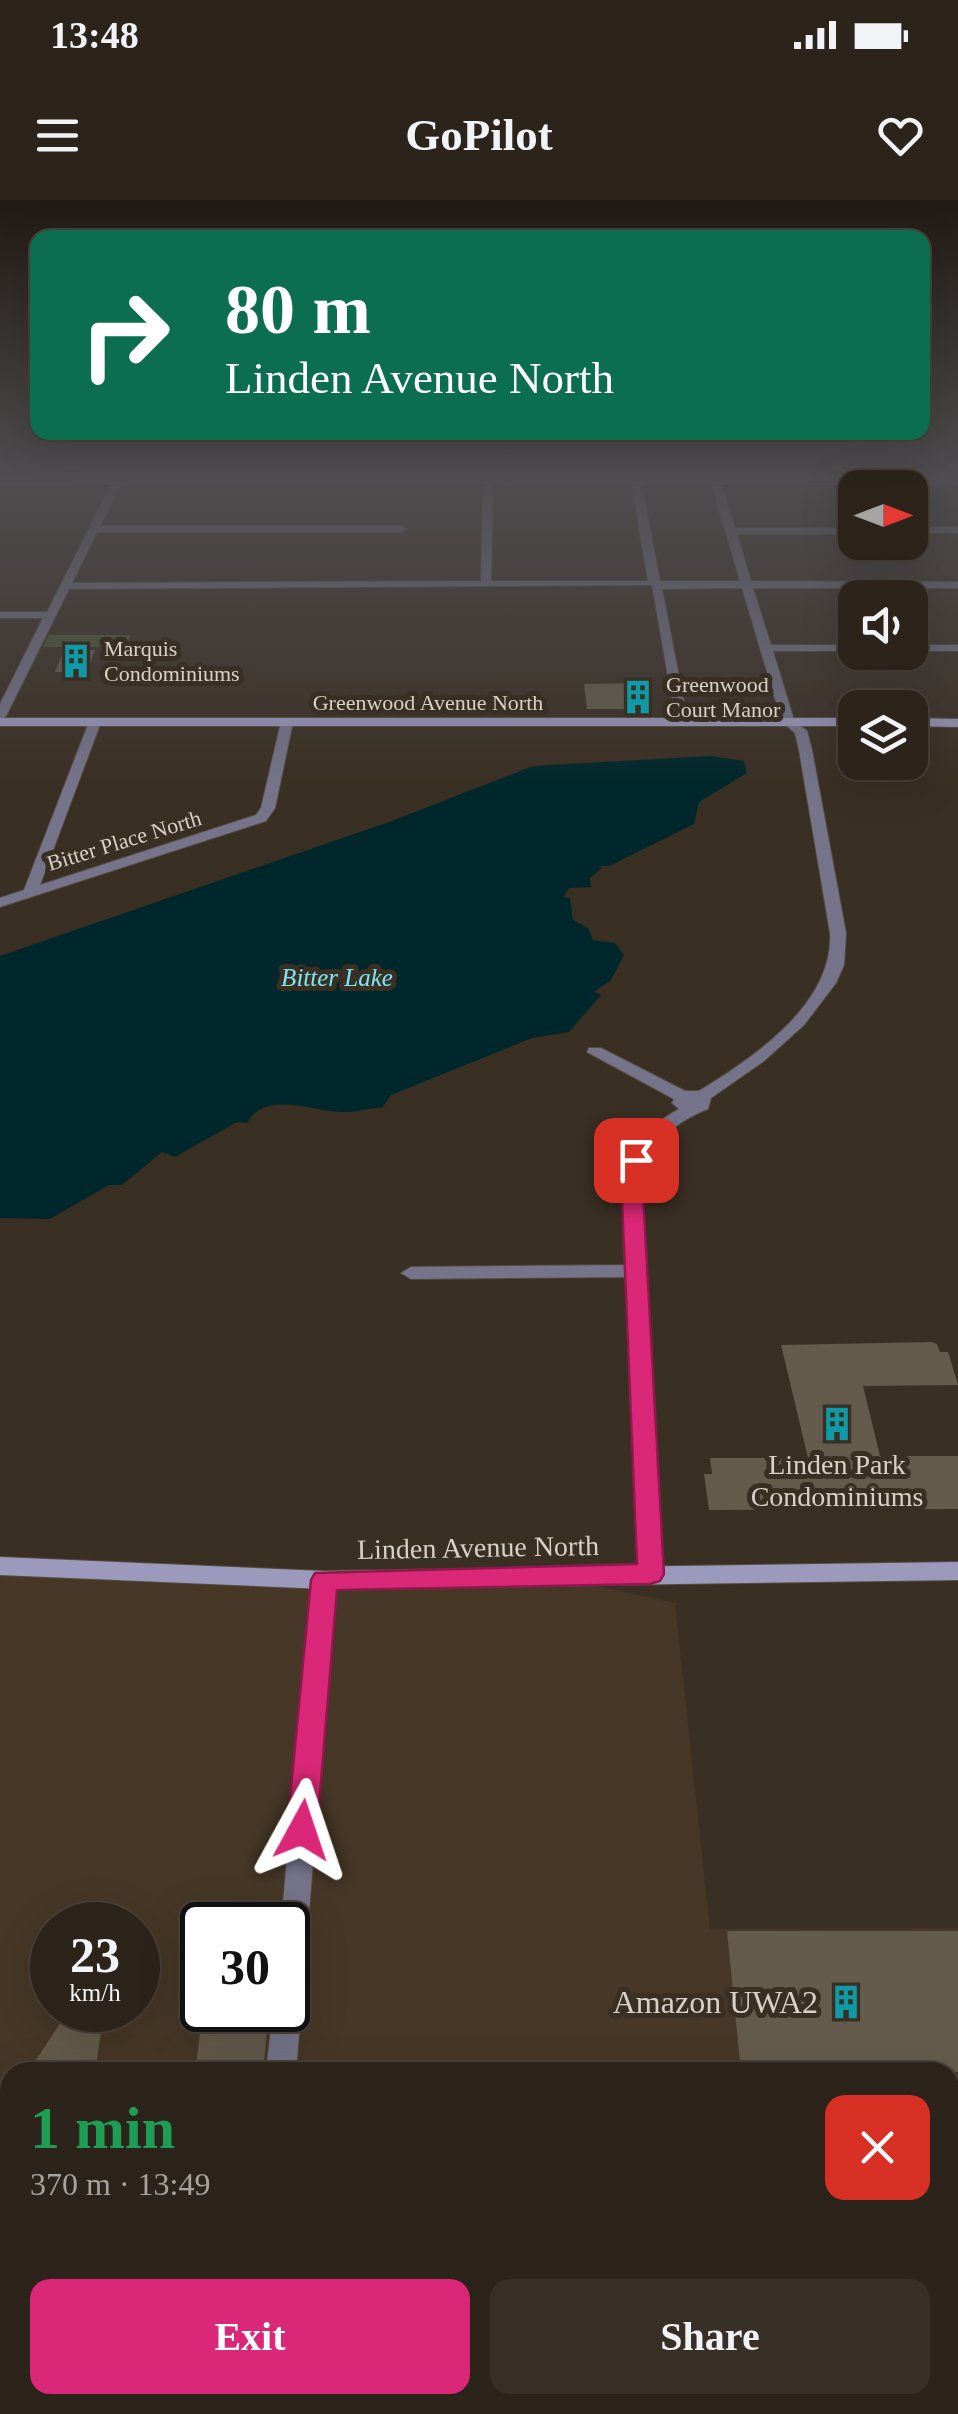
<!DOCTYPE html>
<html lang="en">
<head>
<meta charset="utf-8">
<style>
	:root { --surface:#2c231a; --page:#382f27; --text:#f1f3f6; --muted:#a6a4a2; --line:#484039; --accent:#db2777 }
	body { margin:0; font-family:"Times New Roman",serif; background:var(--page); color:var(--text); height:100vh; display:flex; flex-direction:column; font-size:38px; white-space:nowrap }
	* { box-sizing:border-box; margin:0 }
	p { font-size:32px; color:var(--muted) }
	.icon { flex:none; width:55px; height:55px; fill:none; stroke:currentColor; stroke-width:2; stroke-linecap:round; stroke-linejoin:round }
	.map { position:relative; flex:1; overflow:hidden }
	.panel { position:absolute; left:0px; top:1862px; width:960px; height:352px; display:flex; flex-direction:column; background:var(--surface); border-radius:30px 30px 0 0; box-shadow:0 10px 40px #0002,0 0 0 2px var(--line) }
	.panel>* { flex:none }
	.hud { position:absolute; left:30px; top:30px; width:900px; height:210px; border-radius:20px; box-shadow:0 10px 40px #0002,0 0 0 2px var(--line); background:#0b6e4f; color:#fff; overflow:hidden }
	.needle { width:65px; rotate:90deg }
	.buttons { position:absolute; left:838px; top:270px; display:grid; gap:20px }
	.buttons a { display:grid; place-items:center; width:90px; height:90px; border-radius:20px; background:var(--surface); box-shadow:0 10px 40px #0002,0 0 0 2px var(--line); font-size:50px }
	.speed { position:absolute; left:30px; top:1702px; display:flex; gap:20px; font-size:50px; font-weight:700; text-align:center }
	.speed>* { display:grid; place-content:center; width:130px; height:130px; border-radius:50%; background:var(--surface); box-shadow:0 10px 40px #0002,0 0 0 2px var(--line); line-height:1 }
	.speed small { font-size:25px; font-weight:400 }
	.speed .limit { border:5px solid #111; border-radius:15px; background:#fff; color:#111 }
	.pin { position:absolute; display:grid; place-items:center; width:85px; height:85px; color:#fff; margin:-42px; border-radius:20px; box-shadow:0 5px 15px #0006 }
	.me { position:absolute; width:110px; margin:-55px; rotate:5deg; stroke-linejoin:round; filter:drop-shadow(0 0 8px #0008) }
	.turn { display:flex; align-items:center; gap:35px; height:210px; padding:0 30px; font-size:45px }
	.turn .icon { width:130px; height:130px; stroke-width:2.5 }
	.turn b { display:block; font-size:70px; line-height:85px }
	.round { display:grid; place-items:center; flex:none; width:105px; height:105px; border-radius:20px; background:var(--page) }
	.summary { display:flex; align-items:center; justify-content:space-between; height:170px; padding:0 30px }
	h1 { font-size:60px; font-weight:800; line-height:75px; color:#1e9e55 }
	.cta { display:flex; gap:20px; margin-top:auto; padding:20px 30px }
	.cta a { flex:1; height:115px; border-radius:20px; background:var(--accent); color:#fff; font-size:40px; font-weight:800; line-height:115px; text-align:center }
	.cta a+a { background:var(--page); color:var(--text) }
	.status { display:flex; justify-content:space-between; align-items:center; height:70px; padding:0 50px; background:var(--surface); direction:ltr }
	.status svg { height:28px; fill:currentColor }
	header { display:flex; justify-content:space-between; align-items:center; height:130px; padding:0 30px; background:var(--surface); font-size:45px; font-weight:800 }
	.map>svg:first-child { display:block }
	.built { fill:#463726; fill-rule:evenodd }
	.green { fill:#485734 }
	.water { fill:#00272b }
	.building { fill:#645b4c }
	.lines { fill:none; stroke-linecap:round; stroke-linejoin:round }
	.street-casing { stroke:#564c41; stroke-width:2 }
	.secondary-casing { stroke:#564c41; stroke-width:2 }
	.highway-casing { stroke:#564c41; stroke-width:2 }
	.street { fill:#75748a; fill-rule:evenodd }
	.secondary { fill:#9b99bc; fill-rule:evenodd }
	.highway { fill:#d3d1fc; fill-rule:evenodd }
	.route { fill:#db2777; stroke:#8e194d; stroke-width:2.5 }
	.labels { text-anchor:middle; stroke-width:10; stroke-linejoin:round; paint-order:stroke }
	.far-poi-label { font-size:22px; fill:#d8d1c9; stroke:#3a2f23; text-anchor:start }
	.far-street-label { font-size:22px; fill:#d8d1c9; stroke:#3a2f23 }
	.far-water-label { font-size:25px; font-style:italic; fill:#78e8f6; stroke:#3a2f23 }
	.poi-label { font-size:28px; fill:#d8d1c9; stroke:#3a2f23 }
	.street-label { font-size:28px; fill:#d8d1c9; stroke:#3a2f23 }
	.near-poi-label { font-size:32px; fill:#d8d1c9; stroke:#3a2f23; text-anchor:end }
</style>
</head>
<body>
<div class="status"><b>13:48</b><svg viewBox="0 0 49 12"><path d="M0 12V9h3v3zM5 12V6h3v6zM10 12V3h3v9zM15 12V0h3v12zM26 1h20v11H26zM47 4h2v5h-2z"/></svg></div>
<header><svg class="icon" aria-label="menu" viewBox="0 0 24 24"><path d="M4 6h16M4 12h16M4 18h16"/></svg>GoPilot<svg class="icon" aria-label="heart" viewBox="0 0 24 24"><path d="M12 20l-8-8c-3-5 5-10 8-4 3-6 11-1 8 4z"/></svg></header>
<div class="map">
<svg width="958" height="2214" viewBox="0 0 958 2214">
	<rect width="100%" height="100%" fill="#3a2f23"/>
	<path class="built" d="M0,1366L551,1376L675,1403L710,1729L958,1728V2214H0ZM52,1725H138V1810H52ZM202,1725H288V1810H202ZM10,1872H950V2205H10Z"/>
	<path class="green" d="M49,435H131L126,447H43Z"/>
	<path class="water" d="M711,556L744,561L747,573L699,602L694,624L609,666H597L602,668L590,678L591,687L569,688L563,697L570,698L573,720L588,728L593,740L615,743L624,755L611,780L594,792L601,795L569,832L532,838L391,895L382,908C369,907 356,913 343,912C314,912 265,889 247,923L237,922L175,957L162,952L122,985H109L50,1019L0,1018V756L389,622L533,566Z"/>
	<g class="building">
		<path d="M64,450H95L87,472H55Z"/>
		<path d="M648,483L652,509H587L584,484Z"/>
		<path d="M932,1142L937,1144L940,1152H948L958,1185L863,1186L880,1256H958V1309L709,1310L704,1274H712L710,1258H808L781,1145Z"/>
		<path d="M727,1731H958V1872H741Z"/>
		<path d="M69,1810H104L97,1860L126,1872H28Z"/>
		<path d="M203,1810H269L263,1872H195Z"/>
	</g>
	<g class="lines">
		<g class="street-casing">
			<g id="street">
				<path d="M114,279H124L100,326H402L407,329L402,332H97L72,383L481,381L483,282L488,279L493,282L491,381H648L631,282L636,279L641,282L660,381H740L712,286L706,279H716L722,285L735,328H855V334H737L751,381L958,382V388H753L771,445H855V451H773L794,520L807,531L812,550L846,733L844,765L836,783L804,825L764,861L711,898L708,909C676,921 653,942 641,974L663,1374L659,1380L651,1383L643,1380L639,1374L627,1077L411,1079L401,1073L411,1067L627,1065C624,997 608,948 679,909L672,903L674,899L587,852L589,848H601L685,891H699C753,858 834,804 830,733L799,550L795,533L782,522L742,388L662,389L688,522L682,526L676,522L652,385L69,389L6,516L0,520V504L43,418H0V412H47Z"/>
				<rect x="910" y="327" width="48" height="6"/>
				<rect x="910" y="445" width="48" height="6"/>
				<path d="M95,518L101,522L40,685L256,615L261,608L281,522L287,518L293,522L275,608L266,621L0,707V698L24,690L89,522Z"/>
				<path d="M324,1371L332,1374L336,1380L296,1872H266L273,1810H288V1725H281L312,1380L316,1374Z"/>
				<path d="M217,2205H251L250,2214H216Z"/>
			</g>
		</g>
		<g class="secondary-casing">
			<g id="secondary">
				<rect x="0" y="279" width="958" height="6"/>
				<rect x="0" y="518" width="855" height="8"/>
				<path d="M910,518L958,519V527L910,526Z"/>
				<path d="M0,1357L324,1371L958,1362V1380L324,1389L0,1375Z"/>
			</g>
		</g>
		<g class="highway-casing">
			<g id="highway">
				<rect x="950" y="2138" width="8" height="50"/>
				<rect x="0" y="2146" width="10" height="50"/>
			</g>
		</g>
		<use href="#street" class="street"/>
		<use href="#secondary" class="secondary"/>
		<use href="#highway" class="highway"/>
	</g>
	<linearGradient id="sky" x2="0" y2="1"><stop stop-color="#201a13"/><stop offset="0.47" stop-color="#4f4d50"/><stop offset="1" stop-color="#4f4d50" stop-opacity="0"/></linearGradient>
	<rect width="958" height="589" fill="url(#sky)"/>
	<path class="route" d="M636,953L647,960L642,974L664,1374L660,1381L650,1384L337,1390L317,1630L313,1640L302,1643L292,1640L287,1630L311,1380L315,1373L637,1364L621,974L629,955Z"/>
	<defs>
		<g id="building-bare" transform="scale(2.7)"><path d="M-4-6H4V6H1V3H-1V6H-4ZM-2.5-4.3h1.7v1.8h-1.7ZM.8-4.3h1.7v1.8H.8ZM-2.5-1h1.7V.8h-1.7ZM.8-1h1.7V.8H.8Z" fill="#0f9aa8" stroke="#3a2f23" stroke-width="2.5" paint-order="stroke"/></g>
	</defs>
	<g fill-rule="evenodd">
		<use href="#building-bare" x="76" y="461"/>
		<use href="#building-bare" x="638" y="497"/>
		<use href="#building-bare" x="837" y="1224"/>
		<use href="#building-bare" x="846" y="1802"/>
	</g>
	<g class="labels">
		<g class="far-poi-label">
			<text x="104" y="456">Marquis<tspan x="104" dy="25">Condominiums</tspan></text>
			<text x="666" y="492">Greenwood<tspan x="666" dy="25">Court Manor</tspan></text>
		</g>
		<g class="far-street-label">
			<text x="428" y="510">Greenwood Avenue North</text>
			<text transform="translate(124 640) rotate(-17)" y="8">Bitter Place North</text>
		</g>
		<g class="far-water-label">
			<text x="337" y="786">Bitter Lake</text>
		</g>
		<g class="poi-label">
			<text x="837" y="1274">Linden Park<tspan x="837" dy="32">Condominiums</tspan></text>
		</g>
		<g class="street-label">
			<text transform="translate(478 1347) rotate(-1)" y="10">Linden Avenue North</text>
		</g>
		<g class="near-poi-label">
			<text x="818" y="1813">Amazon UWA2</text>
		</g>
	</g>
</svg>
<div class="buttons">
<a><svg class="needle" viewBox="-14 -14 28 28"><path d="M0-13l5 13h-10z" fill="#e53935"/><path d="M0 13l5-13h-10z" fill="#a6a4a2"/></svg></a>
<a><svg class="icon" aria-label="sound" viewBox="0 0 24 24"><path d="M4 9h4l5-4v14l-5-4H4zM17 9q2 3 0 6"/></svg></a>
<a><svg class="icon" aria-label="layers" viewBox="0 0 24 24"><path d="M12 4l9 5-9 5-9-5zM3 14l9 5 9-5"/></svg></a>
</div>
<div class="speed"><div>23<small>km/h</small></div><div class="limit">30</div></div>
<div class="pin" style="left:636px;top:960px;background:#d93025"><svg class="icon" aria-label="arrive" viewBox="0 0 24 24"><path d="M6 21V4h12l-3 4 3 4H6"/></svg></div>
<svg class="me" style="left:302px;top:1630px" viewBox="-20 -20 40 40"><path d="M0-17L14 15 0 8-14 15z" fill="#db2777" stroke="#fff" stroke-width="4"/></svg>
<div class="hud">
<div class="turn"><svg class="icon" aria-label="right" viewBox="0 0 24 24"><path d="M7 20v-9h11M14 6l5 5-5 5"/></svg><div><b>80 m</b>Linden Avenue North</div></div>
</div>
<section class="panel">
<div class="summary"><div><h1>1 min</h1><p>370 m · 13:49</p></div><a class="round" style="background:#d93025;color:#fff"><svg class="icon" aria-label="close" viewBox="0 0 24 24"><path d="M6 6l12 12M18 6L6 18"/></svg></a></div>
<div class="cta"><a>Exit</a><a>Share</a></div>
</section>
</div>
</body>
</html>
